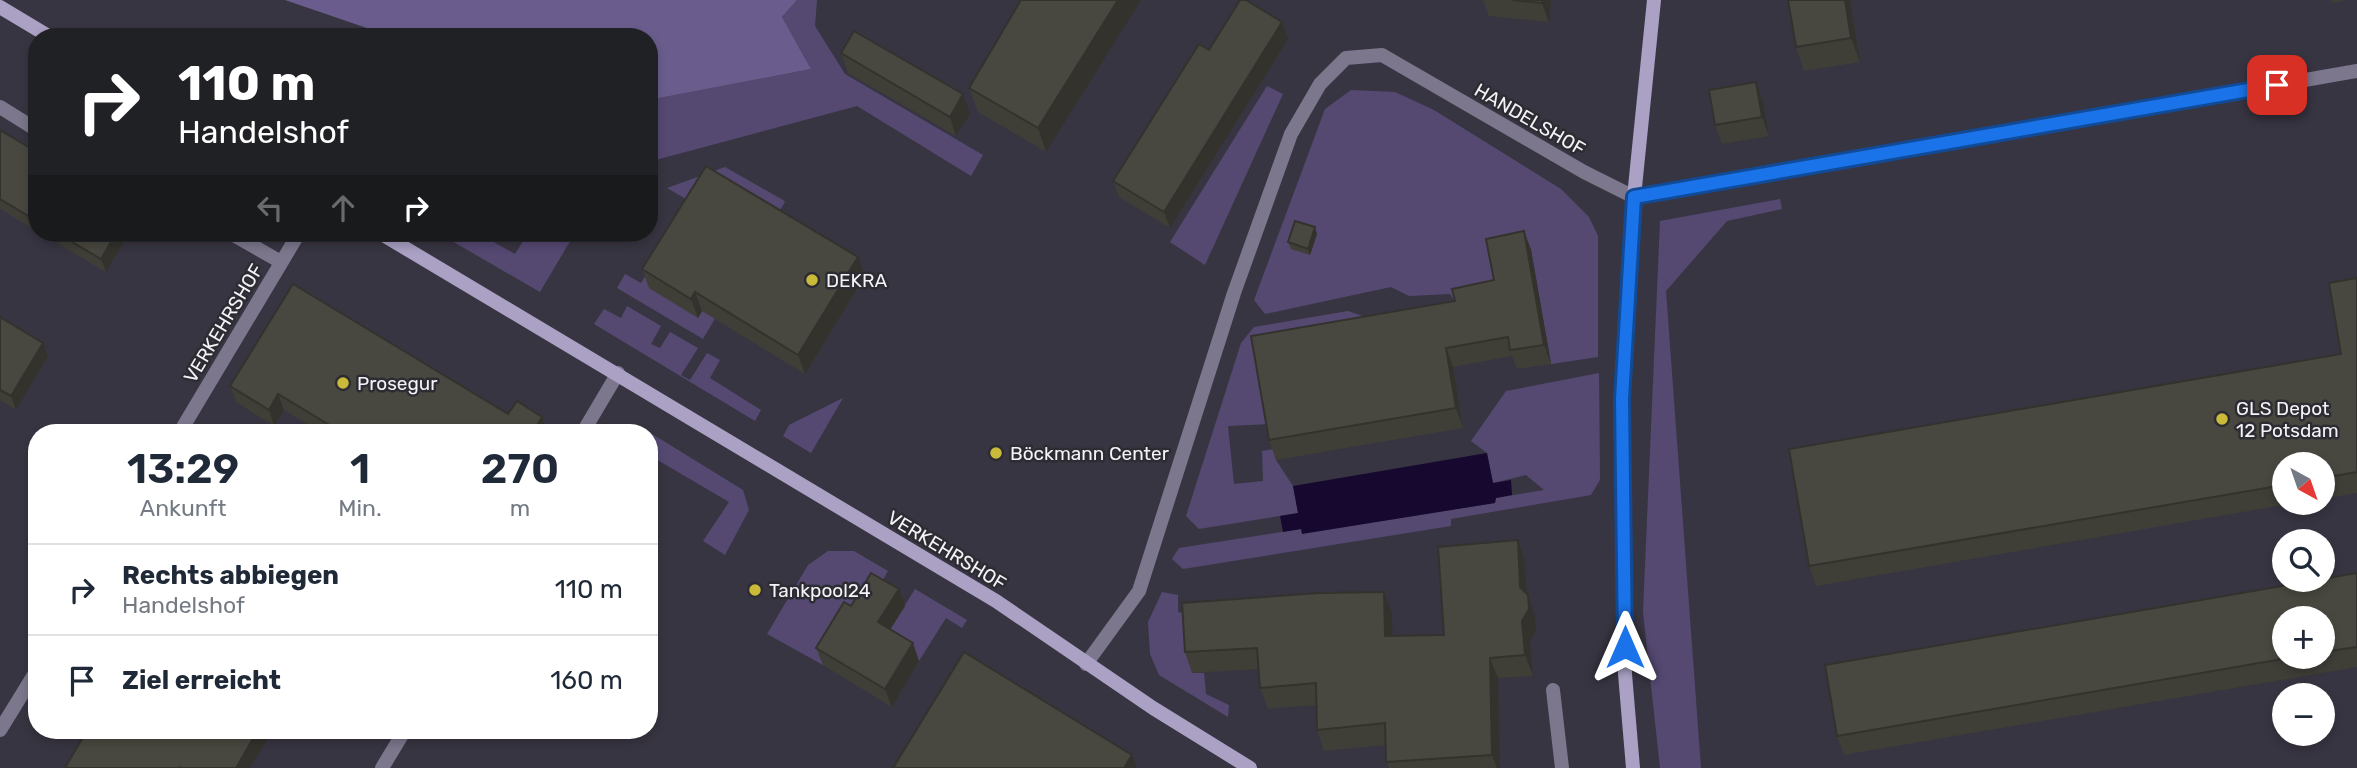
<!DOCTYPE html>
<html lang="de">
<head>
<meta charset="utf-8">
<style>
	:root { --surface:#fff; --page:#f2f2f3; --text:#1f2937; --muted:#747a83; --line:#e0e1e3 }
	body { margin:0; font-family:Rubik,sans-serif; background:var(--page); color:var(--text); height:100vh; display:flex; flex-direction:column; font-size:26px; white-space:nowrap }
	* { box-sizing:border-box; margin:0 }
	p { font-size:23px; color:var(--muted) }
	.icon { flex:none; width:38px; height:38px; fill:none; stroke:currentColor; stroke-width:2; stroke-linecap:round; stroke-linejoin:round }
	.map { position:relative; flex:1; overflow:hidden }
	.details { position:absolute; left:28px; top:424px; width:630px; height:315px; display:flex; flex-direction:column; background:var(--surface); border-radius:28px; box-shadow:0 4px 10px #0003 }
	.details>* { flex:none }
	.top-card { position:absolute; left:28px; top:28px; width:630px; height:214px; border-radius:28px; box-shadow:0 4px 10px #0003; background:#202124; color:#fff; overflow:hidden }
	.needle { width:46px; rotate:140deg }
	.buttons { position:absolute; left:2272px; top:452px; display:grid; gap:14px }
	.buttons a { display:grid; place-items:center; width:63px; height:63px; border-radius:50%; background:var(--surface); box-shadow:0 4px 10px #0003; font-size:35px }
	.pin { position:absolute; display:grid; place-items:center; width:60px; height:60px; color:#fff; margin:-30px; border-radius:14px; box-shadow:0 4px 10px #0006 }
	.me { position:absolute; width:77px; margin:-38px; rotate:0deg; stroke-linejoin:round; filter:drop-shadow(0 0 5px #0008) }
	.turn { display:flex; align-items:center; gap:24px; height:147px; padding:0 35px; font-size:32px }
	.turn .icon { width:91px; height:91px; stroke-width:2.5 }
	.turn b { display:block; font-size:49px; line-height:60px }
	.lanes { display:flex; align-items:center; height:66px; padding:0 35px; background:#0003; justify-content:center; gap:35px; direction:ltr }
	.lanes .off { opacity:.35 }
	.eta { display:flex; justify-content:space-evenly; align-items:center; height:119px; text-align:center }
	.eta b { font-size:42px; font-weight:600; line-height:49px }
	ul { padding:0; list-style:none }
	li { display:flex; align-items:center; gap:21px; height:91px; padding:0 35px; border-top:2px solid var(--line) }
	li div { flex:1 }
	li b { display:block; font-size:26px }
	li em { font-style:normal }
	.map>svg:first-child { display:block }
	.built { fill:#383542; fill-rule:evenodd }
	.green { fill:#554972 }
	.forest { fill:#6a5d8d }
	.water { fill:#17082f }
	.lines { fill:none; stroke-linecap:round; stroke-linejoin:round }
	.lane { stroke:#7d778d; stroke-width:14 }
	.street { stroke:#7d778d; stroke-width:14 }
	.secondary { stroke:#aaa1c4; stroke-width:14 }
	.wall { fill:#3f3e37; fill-rule:evenodd }
	.shaded-wall { fill:#33322d }
	.building { fill:#494840; stroke:#33322d; stroke-width:2 }
	.route-casing { stroke:#114b97; stroke-width:18 }
	.route { stroke:#1a73e8; stroke-width:12 }
	.poi-dot { fill:#caba39; stroke:#2d2c33; stroke-width:2.5 }
	.labels { text-anchor:middle; stroke-width:5; stroke-linejoin:round; paint-order:stroke }
	.street-label { font-size:19px; fill:#f4f3f8; stroke:#2d2c33 }
	.poi-label { font-size:19px; fill:#f4f3f8; stroke:#2d2c33; text-anchor:start }
</style>
</head>
<body>
<div class="map">
<svg width="2357" height="768" viewBox="0 0 2357 768">
	<rect width="100%" height="100%" fill="#2d2c33"/>
	<path class="built" d="M0,0H2357V768H0ZM37,37H649V233H37ZM37,432H649V730H37ZM2284,464H2322V502H2284ZM2284,541H2322V579H2284ZM2284,618H2322V656H2284ZM2284,695H2322V733H2284Z"/>
	<g class="green">
		<path d="M797,0H817L815,26L845,74L983,155L971,176L857,106L652,161L649,165V100L811,69L782,17Z"/>
		<path d="M1267,86L1283,94L1205,265L1170,242Z"/>
		<path d="M1351,90L1395,92L1434,110L1561,189L1589,217L1598,236V357L1551,364L1531,250L1501,299L1459,308L1450,294L1409,296L1391,287L1265,314L1254,300L1325,109Z"/>
		<path d="M725,167L783,200L785,202L744,269L710,297L717,315L703,339L617,288L625,274L641,283L691,202L667,188Z"/>
		<path d="M1780,199L1782,209L1727,221L1666,291L1701,768H1660L1643,612L1660,221Z"/>
		<path d="M438,233H478L515,254L528,233H575L540,292Z"/>
		<path d="M627,306L661,326L651,344L660,348L670,332L698,348L681,375L690,380L707,353L720,360L710,378L761,410L755,421L594,324L604,309L621,318Z"/>
		<path d="M1348,311L1368,318L1270,424L1228,426L1234,484L1263,481L1262,451L1274,449L1276,460L1293,486L1298,513L1199,529L1186,516L1241,343L1254,327Z"/>
		<path d="M1599,373L1600,480L1591,495L1451,519V526L1183,569L1172,559L1179,548L1301,529L1303,533L1495,503L1496,498L1544,490L1526,475L1493,483L1487,453L1471,441L1506,391Z"/>
		<path d="M843,398L811,453L783,436L789,425Z"/>
		<path d="M649,432L743,490L749,510L725,555L703,541L729,502L649,455Z"/>
		<path d="M828,551H854L888,571L865,612L892,626L915,589L967,620L962,628L946,618L919,661L850,619L823,665L767,634L808,565Z"/>
		<path d="M1162,592L1178,595V612L1188,614L1192,673H1204L1206,694L1229,705L1228,717L1159,675L1150,654L1148,622Z"/>
	</g>
	<path class="forest" d="M285,0H797L782,17L811,69L649,100V37H393Z"/>
	<path class="water" d="M1487,453L1493,483L1511,480L1512,495L1496,498L1495,503L1302,534L1301,529L1283,532L1280,516L1298,513L1293,486Z"/>
	<g class="lines">
		<g class="lane">
			<path d="M0,107L37,130"/>
			<path d="M230,233L281,262"/>
			<path d="M180,432L299,233"/>
			<path d="M583,432L618,373"/>
			<path d="M1553,690L1562,768"/>
			<path d="M0,730L37,670"/>
			<path d="M382,768L405,730"/>
		</g>
		<path class="street" d="M1086,664L1139,591L1234,293L1291,134L1320,84L1346,58L1382,55L1584,172L1634,197L2357,71"/>
		<g class="secondary">
			<path d="M0,7L50,37"/>
			<path d="M380,233L996,601L1153,708L1250,768"/>
			<path d="M1633,768L1625,674L1622,399L1634,197L1654,0"/>
		</g>
	</g>
	<g class="wall">
		<path d="M1021,0L1046,152L978,112L969,88Z"/>
		<path d="M1483,0H1551L1549,22L1489,16Z"/>
		<path d="M1788,0H1850L1860,62L1804,71L1796,47Z"/>
		<path d="M2331,0H2347L2332,3Z"/>
		<path d="M1288,39L1170,228L1119,197L1113,181L1209,50Z"/>
		<path d="M841,53L970,114L956,136L848,73Z"/>
		<path d="M1756,82L1763,101L1769,136L1722,144L1715,125Z"/>
		<path d="M0,130L37,152V231L0,209Z"/>
		<path d="M1524,231L1531,250L1551,364L1517,369L1512,356L1453,367L1463,428L1276,460L1269,440L1455,301L1494,280Z"/>
		<path d="M40,233H129L106,272Z"/>
		<path d="M1317,234L1310,255L1291,249L1288,242Z"/>
		<path d="M642,269L865,276L805,374L702,311L698,318L649,288Z"/>
		<path d="M2357,278V493L2322,499V464H2284V502H2301L1816,586L1809,566L2341,354Z"/>
		<path d="M0,317L48,356L16,410L0,400Z"/>
		<path d="M230,386L542,417L548,432H320L284,410L274,426L236,402Z"/>
		<path d="M1518,540L1525,561L1527,594L1535,616L1536,630L1530,642L1533,676L1498,678L1500,768H1389L1386,762V745L1324,751L1317,730L1316,705L1268,709L1260,688L1259,669L1192,673L1185,652L1384,592L1392,613V636L1444,635Z"/>
		<path d="M2357,573V667L1844,755L1837,736ZM2322,618V656H2284Z"/>
		<path d="M851,606H905L890,630L919,661L892,707L823,665L816,648Z"/>
	</g>
	<g class="shaded-wall">
		<path d="M1118,0H1141L1046,152L1038,128Z"/>
		<path d="M1542,0H1551L1549,22L1542,3Z"/>
		<path d="M1845,0H1850L1860,62L1851,38Z"/>
		<path d="M1282,22L1288,39L1170,228L1164,212Z"/>
		<path d="M1756,82L1763,101L1769,136L1762,117Z"/>
		<path d="M963,94L970,114L956,136L950,117Z"/>
		<path d="M1315,227L1317,234L1310,255L1308,249Z"/>
		<path d="M1524,231L1531,250L1551,364L1544,345Z"/>
		<path d="M116,233H129L106,272L101,259Z"/>
		<path d="M858,257L865,276L805,374L798,355Z"/>
		<path d="M695,292L702,311L698,318L691,299Z"/>
		<path d="M43,343L48,356L16,410L11,396Z"/>
		<path d="M1446,348L1453,367L1463,428L1456,408Z"/>
		<path d="M278,394L284,410L274,426L269,410Z"/>
		<path d="M542,417L548,432H533Z"/>
		<path d="M1518,540L1525,561L1528,608L1520,587Z"/>
		<path d="M899,589L905,606L884,639L878,622Z"/>
		<path d="M1384,592L1392,613L1393,657L1385,636Z"/>
		<path d="M1528,595L1535,616L1536,630L1530,642L1533,676L1525,655L1522,621Z"/>
		<path d="M913,643L919,661L892,707L885,689Z"/>
		<path d="M1490,658L1498,678L1500,768H1497L1492,755Z"/>
		<path d="M258,730H273L250,768H236Z"/>
		<path d="M1132,755L1137,768H1124Z"/>
	</g>
	<g class="building">
		<path d="M1021,0H1118L1038,128L969,88Z"/>
		<path d="M1240,0H1246L1282,22L1164,212L1113,181L1199,44L1209,50Z"/>
		<path d="M1512,0H1542V3Z"/>
		<path d="M1788,0H1845L1851,38L1796,47Z"/>
		<path d="M854,31L963,94L950,117L841,53Z"/>
		<path d="M1756,82L1762,117L1715,125L1709,90Z"/>
		<path d="M0,130L37,152V221L0,199Z"/>
		<path d="M706,166L858,257L798,355L695,292L691,299L642,269Z"/>
		<path d="M1295,221L1315,227L1308,249L1288,242Z"/>
		<path d="M1524,231L1544,345L1510,350L1508,337L1446,348L1456,408L1269,440L1251,336L1455,301L1452,289L1494,280L1486,239Z"/>
		<path d="M57,233H116L101,259Z"/>
		<path d="M2357,278V472L2322,478V464H2284V485L1809,566L1789,449L2341,354L2329,283Z"/>
		<path d="M293,284L508,414L517,401L542,417L533,432H341L278,394L269,410L230,386Z"/>
		<path d="M0,317L43,343L11,396L0,390Z"/>
		<path d="M1518,540L1520,587L1528,595L1529,609L1522,621L1525,655L1490,658L1492,755L1386,762L1385,723L1317,730L1316,683L1260,688L1257,648L1185,652L1182,603L1319,593L1384,592L1385,636L1444,635L1438,547Z"/>
		<path d="M871,573L899,589L878,622L913,643L885,689L816,648L844,602L851,606Z"/>
		<path d="M2357,573V647L2322,652V618H2284V656H2300L1837,736L1825,665Z"/>
		<path d="M964,652L1132,755L1124,768H893Z"/>
		<path d="M87,730H258L236,768H182L180,767V768H65Z"/>
	</g>
	<g class="lines">
		<g class="route-casing">
			<path id="route" d="M1625,647L1622,399L1634,197L2277,85"/>
		</g>
		<use href="#route" class="route"/>
	</g>
	<g class="poi-dot">
		<circle cx="812" cy="280" r="7"/>
		<circle cx="343" cy="383" r="7"/>
		<circle cx="2222" cy="419" r="7"/>
		<circle cx="996" cy="453" r="7"/>
		<circle cx="755" cy="590" r="7"/>
	</g>
	<g class="labels">
		<g class="street-label">
			<text transform="translate(1530 119) rotate(30)" y="7">HANDELSHOF</text>
			<text transform="translate(223 323) rotate(-59)" y="7">VERKEHRSHOF</text>
			<text transform="translate(947 550) rotate(31)" y="7">VERKEHRSHOF</text>
		</g>
		<g class="poi-label">
			<text x="826" y="287">DEKRA</text>
			<text x="357" y="390">Prosegur</text>
			<text x="2236" y="415">GLS Depot<tspan x="2236" dy="22">12 Potsdam</tspan></text>
			<text x="1010" y="460">Böckmann Center</text>
			<text x="769" y="597">Tankpool24</text>
		</g>
	</g>
</svg>
<div class="buttons">
<a><svg class="needle" viewBox="-14 -14 28 28"><path d="M0-13l5 13h-10z" fill="#e53935"/><path d="M0 13l5-13h-10z" fill="#747a83"/></svg></a>
<a><svg class="icon" aria-label="search" viewBox="0 0 24 24"><circle cx="10" cy="10" r="6"/><path d="M15 15l6 6"/></svg></a>
<a>+</a>
<a>−</a>
</div>
<div class="pin" style="left:2277px;top:85px;background:#d93025"><svg class="icon" aria-label="arrive" viewBox="0 0 24 24"><path d="M6 21V4h12l-3 4 3 4H6"/></svg></div>
<svg class="me" style="left:1625px;top:647px" viewBox="-20 -20 40 40"><path d="M0-17L14 15 0 8-14 15z" fill="#1a73e8" stroke="#fff" stroke-width="4"/></svg>
<div class="top-card">
<div class="turn"><svg class="icon" aria-label="right" viewBox="0 0 24 24"><path d="M7 20v-9h11M14 6l5 5-5 5"/></svg><div><b>110 m</b>Handelshof</div></div>
<div class="lanes"><svg class="icon off" aria-label="left" viewBox="0 0 24 24"><path d="M17 20v-9H6M10 6l-5 5 5 5"/></svg><svg class="icon off" aria-label="ahead" viewBox="0 0 24 24"><path d="M12 20V5M6 11l6-6 6 6"/></svg><svg class="icon" aria-label="right" viewBox="0 0 24 24"><path d="M7 20v-9h11M14 6l5 5-5 5"/></svg></div>
</div>
<section class="details">
<div class="eta">
<div><b>13:29</b><p>Ankunft</p></div>
<div><b>1</b><p>Min.</p></div>
<div><b>270</b><p>m</p></div>
</div>
<ul>
<li><svg class="icon" aria-label="right" viewBox="0 0 24 24"><path d="M7 20v-9h11M14 6l5 5-5 5"/></svg><div><b>Rechts abbiegen</b><p>Handelshof</p></div><em>110 m</em></li>
<li><svg class="icon" aria-label="arrive" viewBox="0 0 24 24"><path d="M6 21V4h12l-3 4 3 4H6"/></svg><div><b>Ziel erreicht</b></div><em>160 m</em></li>
</ul>
</section>
</div>
</body>
</html>
